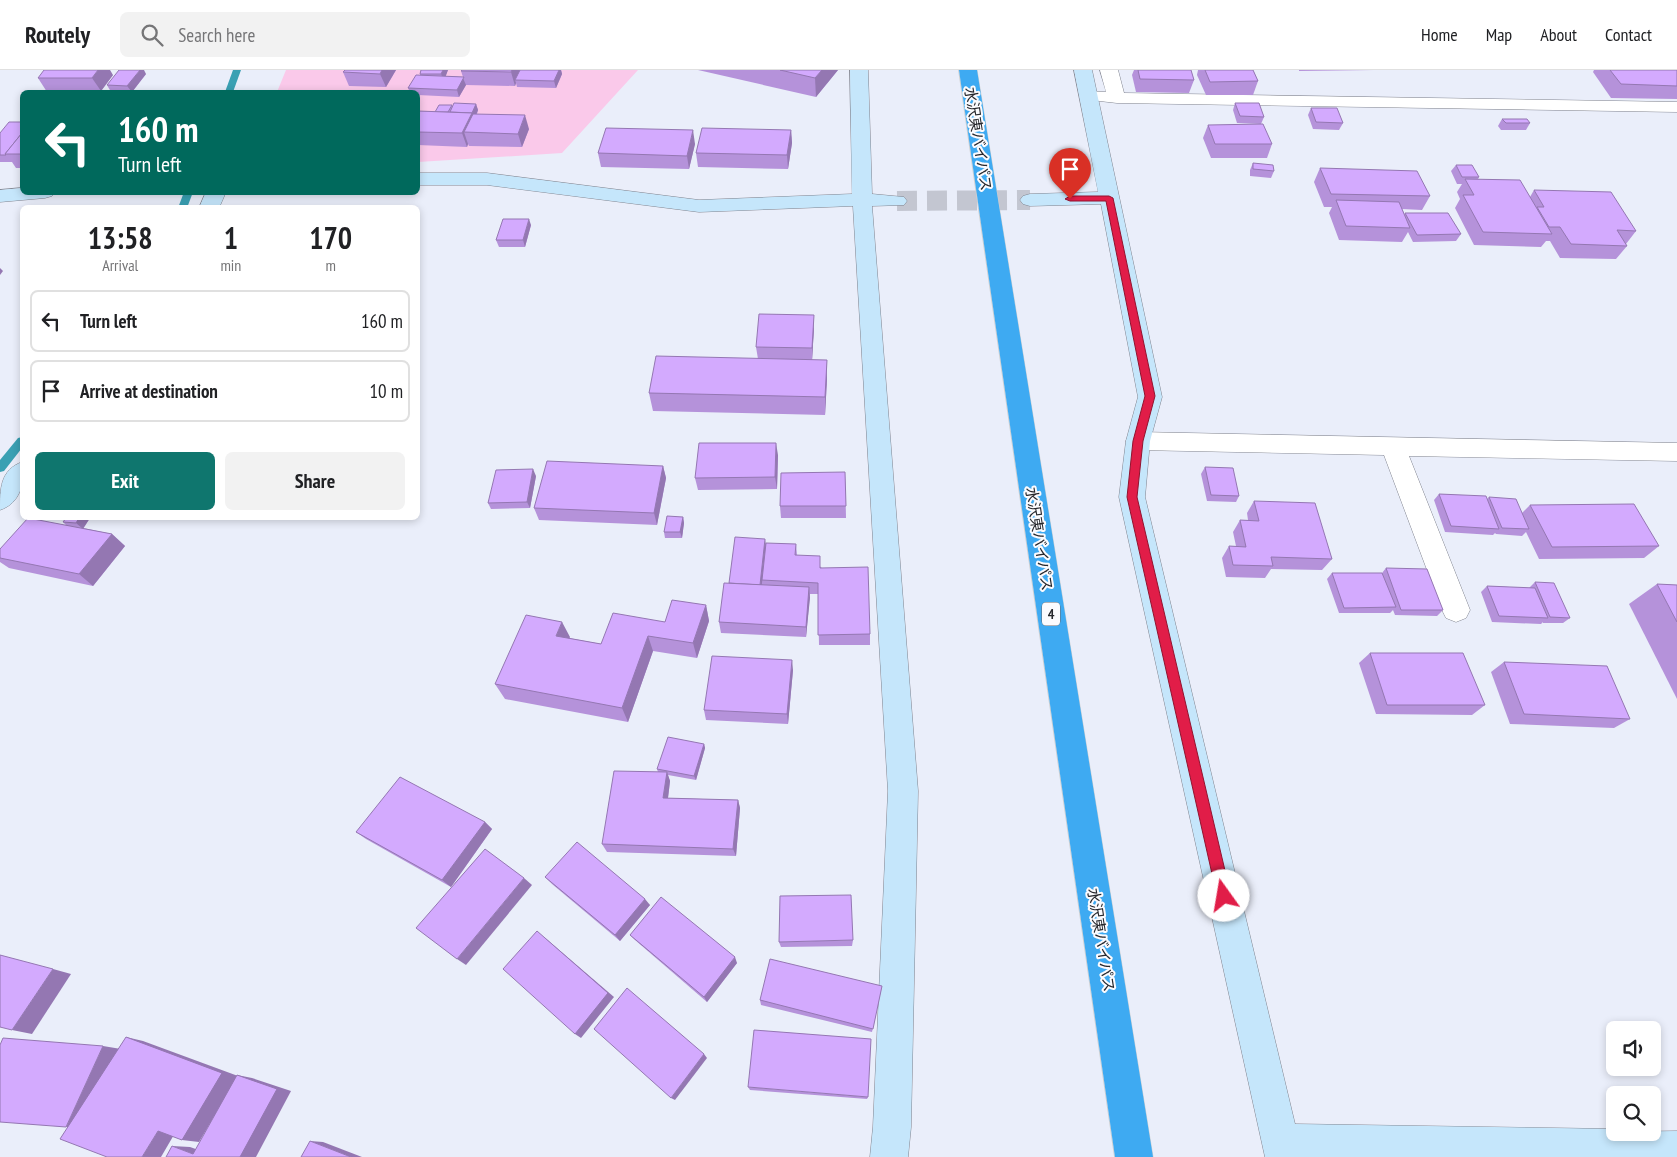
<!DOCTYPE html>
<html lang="en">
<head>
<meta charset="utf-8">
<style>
	:root { --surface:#fff; --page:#f2f2f2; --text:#202124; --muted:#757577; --line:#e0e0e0; --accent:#0f766e }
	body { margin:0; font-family:"PT Sans Narrow","Noto Sans JP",sans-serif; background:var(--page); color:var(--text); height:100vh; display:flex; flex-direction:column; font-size:19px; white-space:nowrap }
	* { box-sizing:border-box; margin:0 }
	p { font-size:16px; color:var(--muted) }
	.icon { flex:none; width:28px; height:28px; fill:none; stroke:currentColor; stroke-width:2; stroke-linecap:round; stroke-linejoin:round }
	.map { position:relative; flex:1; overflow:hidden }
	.drawer { position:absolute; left:20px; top:135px; width:400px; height:315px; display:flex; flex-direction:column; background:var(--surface); border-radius:8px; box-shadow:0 2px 8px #0003 }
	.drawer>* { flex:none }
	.top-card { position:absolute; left:20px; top:20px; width:400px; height:105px; border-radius:8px; box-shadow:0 2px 8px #0003; background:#00695c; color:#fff; overflow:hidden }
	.tools { position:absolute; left:1606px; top:951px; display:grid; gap:10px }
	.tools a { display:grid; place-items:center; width:55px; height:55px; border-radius:8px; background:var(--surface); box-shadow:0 2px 8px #0003; font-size:25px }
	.pin { position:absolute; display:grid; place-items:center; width:42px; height:42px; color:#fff; margin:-51px -21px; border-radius:50% 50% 50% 0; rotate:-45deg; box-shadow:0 0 5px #0007 }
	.pin .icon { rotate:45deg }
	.me { position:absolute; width:55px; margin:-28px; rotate:347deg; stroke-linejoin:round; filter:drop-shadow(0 0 4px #0008) }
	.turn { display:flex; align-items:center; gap:18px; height:105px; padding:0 15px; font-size:22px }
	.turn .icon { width:65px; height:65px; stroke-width:2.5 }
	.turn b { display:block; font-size:35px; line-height:42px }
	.eta { display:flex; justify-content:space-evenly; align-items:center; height:85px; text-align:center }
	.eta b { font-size:30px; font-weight:600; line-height:35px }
	.action { display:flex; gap:10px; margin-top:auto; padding:10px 15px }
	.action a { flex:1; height:58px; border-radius:8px; background:var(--accent); color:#fff; font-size:20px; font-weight:600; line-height:58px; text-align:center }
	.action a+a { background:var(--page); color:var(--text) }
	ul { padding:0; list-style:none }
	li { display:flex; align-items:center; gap:15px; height:62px; margin:0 10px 8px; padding:0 5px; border:2px solid var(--line); border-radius:8px }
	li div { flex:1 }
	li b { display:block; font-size:19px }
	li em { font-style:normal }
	header { display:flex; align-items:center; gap:30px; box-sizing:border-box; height:70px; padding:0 25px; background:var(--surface); border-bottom:1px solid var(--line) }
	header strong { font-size:24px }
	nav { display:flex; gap:28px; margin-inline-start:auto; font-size:18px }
	.search { width:350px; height:45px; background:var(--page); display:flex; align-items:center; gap:12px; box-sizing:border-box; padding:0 18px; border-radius:8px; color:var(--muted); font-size:19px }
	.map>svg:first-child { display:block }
	.green { fill:#fac9ea }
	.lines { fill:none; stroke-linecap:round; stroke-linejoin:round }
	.stream { fill:#3aa0b3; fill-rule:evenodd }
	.secondary-tunnel { stroke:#c3c6d1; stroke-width:20; stroke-dasharray:20 10; stroke-linecap:butt }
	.street-casing { stroke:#81848f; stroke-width:1 }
	.secondary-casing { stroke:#81848f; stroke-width:1 }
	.highway-casing { stroke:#cfd0d1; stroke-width:1 }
	.street { fill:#fff; fill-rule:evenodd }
	.secondary { fill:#c5e6fb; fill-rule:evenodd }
	.highway { fill:#3eaaf2; fill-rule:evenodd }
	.wall { fill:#b592da }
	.shaded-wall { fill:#9477b2 }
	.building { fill:#d3aafe; stroke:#9477b2 }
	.route { fill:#e11d48; stroke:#92132f }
	.labels { text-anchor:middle; stroke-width:4; stroke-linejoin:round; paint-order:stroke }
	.shield { fill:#fbfbfe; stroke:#67676c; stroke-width:1 }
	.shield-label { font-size:14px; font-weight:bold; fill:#27282d }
	.street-label { font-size:15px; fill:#27282d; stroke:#fbfbfe }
</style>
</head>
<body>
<header>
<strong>Routely</strong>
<div class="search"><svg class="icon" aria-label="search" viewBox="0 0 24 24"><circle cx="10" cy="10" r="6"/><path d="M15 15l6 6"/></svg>Search here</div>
<nav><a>Home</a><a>Map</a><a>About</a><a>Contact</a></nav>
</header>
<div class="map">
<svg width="1677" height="1087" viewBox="0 0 1677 1087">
	<rect width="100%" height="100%" fill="#eaeefa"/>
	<path class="green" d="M286,0H638L562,83L418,92V22H277Z"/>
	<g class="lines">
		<g class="stream">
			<path d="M233,0H241L233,22H225Z"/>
			<path d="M184,122H193L187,138H178Z"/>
			<path d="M22,367V378L4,401L0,402V390L18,368Z"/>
		</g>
		<path class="secondary-tunnel" d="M897,131L1030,130"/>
		<g class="street-casing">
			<g id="street">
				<path d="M1100,0H1118L1124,23L1677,32V42L1117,33L1082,29L1079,25L1082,21L1106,22Z"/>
				<path d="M1138,362L1677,373V391L1409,386L1470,540L1466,548L1456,552L1446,548L1442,540L1384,385L1138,380L1129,377L1126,371L1129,365Z"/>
			</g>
		</g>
		<g class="secondary-casing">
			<g id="secondary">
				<path d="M850,0H868L872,124L904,127L907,131L904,135L872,136L918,721L911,1057L908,1087H870L873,1057L888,721L853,136L699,142L487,115H418V103H487L699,130L852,124Z"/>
				<path d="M1074,0H1092L1162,327L1150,371L1145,427L1295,1054L1615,1059V1062L1677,1061V1087H1265L1119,427L1126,371L1138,327L1101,134L1030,136L1023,134L1020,130L1023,126L1030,124L1098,122Z"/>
				<path d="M22,118V122H54L52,126L45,128L0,132V120Z"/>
				<path d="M206,122H226L219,138H199Z"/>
				<path d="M22,392C25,412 21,433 0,440C0,419 0,400 22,392Z"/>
			</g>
		</g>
		<g class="highway-casing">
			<path id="highway" d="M959,0H977L1153,1087H1115Z"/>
		</g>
		<use href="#street" class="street"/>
		<use href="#secondary" class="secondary"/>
		<use href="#highway" class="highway"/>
	</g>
	<g class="wall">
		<path d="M345,0H396L386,17L349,16L343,2Z"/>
		<path d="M448,0L445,6L463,7L461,1L462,0H561L562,4L556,18L517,17L516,13L515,16L466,15L459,27L418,25V22H410L408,18L420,5V4Z"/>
		<path d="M698,0H838L816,27Z"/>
		<path d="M1134,0H1191L1194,10L1189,23L1136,22L1132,5Z"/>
		<path d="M1198,0H1253L1258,11L1253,25H1206L1197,5Z"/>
		<path d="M1299,0H1374L1299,1Z"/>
		<path d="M1594,0H1677V29L1611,28L1593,2Z"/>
		<path d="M146,4L132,22H111L107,15Z"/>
		<path d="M113,5L101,21L47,22L38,8Z"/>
		<path d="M1235,33L1264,47L1261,54L1237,53L1233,40Z"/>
		<path d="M476,34L478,40L477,44L529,59L522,77L469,76L468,74L467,77L418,75V41L435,42L452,35V37Z"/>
		<path d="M1311,38L1343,53L1339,60L1313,59L1308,45Z"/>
		<path d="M1502,49L1530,53L1526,60H1501L1498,56Z"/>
		<path d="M22,52V98H16L12,92H0V63Z"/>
		<path d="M1208,55L1272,74L1267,88H1211L1203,68Z"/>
		<path d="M791,60L792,73L788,99L698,97L696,83Z"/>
		<path d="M695,74L689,99L601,97L598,83Z"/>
		<path d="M1253,93L1274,101L1271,108L1250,106V100Z"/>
		<path d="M1456,95L1479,107L1478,109L1530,127L1534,120L1636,161L1626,174L1627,176L1616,189L1560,188L1550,171H1546L1541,177L1474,175L1455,138L1460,129L1457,122L1462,114H1457L1451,101Z"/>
		<path d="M1320,98L1430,126L1422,140L1402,139L1405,145V143L1461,164L1456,171L1413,172L1408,162L1402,172L1339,170L1329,143L1332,137H1324L1314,112Z"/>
		<path d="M531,155L525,177H499L496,170Z"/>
		<path d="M814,258L812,290H827V309L825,345L653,341L649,323L758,289L756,277Z"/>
		<path d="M778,385L777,419L698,420L695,408Z"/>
		<path d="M663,396L666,408L657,455L539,450L534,438Z"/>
		<path d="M1205,397L1239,426L1236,432L1207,431L1201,404Z"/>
		<path d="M845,402L846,448H781L780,436Z"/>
		<path d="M536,406L530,438L491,439L488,433Z"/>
		<path d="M1439,424L1487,429L1489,427L1522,443L1530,435L1659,476L1644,488L1539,489L1526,462L1522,466L1496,464L1495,463L1493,465L1445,462L1434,430Z"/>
		<path d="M1254,431L1332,489L1322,500L1271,499L1265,508L1226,507L1222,488L1229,476H1236L1233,462L1240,450H1248L1247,443Z"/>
		<path d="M683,447L684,453L682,468H665L664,462Z"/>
		<path d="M66,448H90L83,458L112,464L125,476L93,516L9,498L0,492V479L66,455L63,452Z"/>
		<path d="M766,474H796L797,485L821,497L870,564V575H819L818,524H810L806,567L721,563L719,552L729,513Z"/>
		<path d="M1386,498L1443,540L1437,546L1395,545L1393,540L1390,543H1339L1327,509L1332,503H1382Z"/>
		<path d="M1535,512L1570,548L1563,553H1543V552L1541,554L1492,552L1481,522L1487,516L1529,518Z"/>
		<path d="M1657,514L1677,515V629L1629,534Z"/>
		<path d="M706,535L709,551L697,588L653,581L628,652L505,629L495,614L570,567L569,568L601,574L665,552Z"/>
		<path d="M1370,583L1485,635L1472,645L1376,644L1359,593Z"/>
		<path d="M1504,592L1630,649L1614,658L1510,654L1491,602Z"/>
		<path d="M793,600L788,654L706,650L704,640Z"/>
		<path d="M704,674L705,678L696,710L668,705L670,711L668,728L738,730L740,738L736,786L607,782L602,774L658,702L657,699Z"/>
		<path d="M485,752L492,759L451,817L366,769L356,762Z"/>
		<path d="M545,807L650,835L620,871L552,814Z"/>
		<path d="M630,865L737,893L707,932L635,870Z"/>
		<path d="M853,870L852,876L781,877L779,872Z"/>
		<path d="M882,916L872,962L761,935L760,930Z"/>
		<path d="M748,1017L868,1027L867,1029L750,1020Z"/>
	</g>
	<g class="shaded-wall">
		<path d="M98,0H110L113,5L101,21L92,8Z"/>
		<path d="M140,0H144L146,4L132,22L127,16Z"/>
		<path d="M382,0H396L386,17L380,4Z"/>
		<path d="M443,0H448L444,11L441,4Z"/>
		<path d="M512,0H521L515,10L516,13L515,16L511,2Z"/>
		<path d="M559,0H561L562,4L556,18L554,11Z"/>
		<path d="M822,0H838L816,27L815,8Z"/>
		<path d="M463,8L466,15L459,27L457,20Z"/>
		<path d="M476,34L478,40L474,50L464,62L468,74L467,77L462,63Z"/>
		<path d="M525,45L529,59L522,77L518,64Z"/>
		<path d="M693,60L695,74L689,99L687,86Z"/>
		<path d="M791,60L792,73L788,99L787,85Z"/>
		<path d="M529,149L531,155L525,177L523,170Z"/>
		<path d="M0,198L3,201L0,205Z"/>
		<path d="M814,245V258L812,291V278Z"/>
		<path d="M827,290V309L825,345V327Z"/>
		<path d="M776,373L778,385L777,419L775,407Z"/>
		<path d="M663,396L666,408L657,455L654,443Z"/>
		<path d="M533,399L536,406L530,438L527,432Z"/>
		<path d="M683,447L684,453L682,468L680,462Z"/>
		<path d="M79,448H90L83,459L76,453Z"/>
		<path d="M112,464L125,476L93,516L79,504Z"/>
		<path d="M765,469L766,475L761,522L760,516Z"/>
		<path d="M809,517L810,528L806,567V557Z"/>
		<path d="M706,535L709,551L697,588L693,573Z"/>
		<path d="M562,552L570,567L564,581L556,566Z"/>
		<path d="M648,566L653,581L628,652L622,638Z"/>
		<path d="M792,590L793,600L788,654L787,644Z"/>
		<path d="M704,674L705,678L696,710L694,706Z"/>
		<path d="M667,702L670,711L667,736L663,728Z"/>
		<path d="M738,730L740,738L736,786L733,779Z"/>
		<path d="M485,752L492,759L451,817L442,810Z"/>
		<path d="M524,808L532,815L466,895L457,889Z"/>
		<path d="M645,829L650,835L620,871L615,865Z"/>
		<path d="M544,867L614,927L581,968L575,964Z"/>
		<path d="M735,887L737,893L707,932L704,927Z"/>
		<path d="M53,899L71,904L32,964L12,960Z"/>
		<path d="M126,967L143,971L238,1006L199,1072L182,1070Z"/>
		<path d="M103,976L121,979L85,1059L66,1057Z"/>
		<path d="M704,984L707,988L675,1030L671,1028Z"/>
		<path d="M237,1005L252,1008L291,1021L256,1087H240Z"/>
		<path d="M158,1061L175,1063L161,1087H142Z"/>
		<path d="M310,1071L323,1072L362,1087H351Z"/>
		<path d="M172,1076L190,1077L210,1084H193Z"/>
	</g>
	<g class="building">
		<path d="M44,0H98L92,8H38Z"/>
		<path d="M119,0H140L127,16L107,15Z"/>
		<path d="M345,0H382L380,4L343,2Z"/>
		<path d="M421,0H443L441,4H420Z"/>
		<path d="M462,0H512L511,2L461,1Z"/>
		<path d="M520,0H559L554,11L515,10Z"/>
		<path d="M780,0H822L815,8Z"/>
		<path d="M1138,0H1191L1194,10L1140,9Z"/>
		<path d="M1205,0H1253L1258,11L1210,12Z"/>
		<path d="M1610,0H1677V16L1621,14Z"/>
		<path d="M416,5L464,7L457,20L408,18Z"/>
		<path d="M454,33L476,34L472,43L450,42Z"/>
		<path d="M1235,33H1259L1264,47L1240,46Z"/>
		<path d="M439,35H452L448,42H435Z"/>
		<path d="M1311,38H1337L1343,53L1316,52Z"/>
		<path d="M418,41L472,43L462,63L418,62Z"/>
		<path d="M473,44L525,45L518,64L464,62Z"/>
		<path d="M1502,49H1527L1530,53H1506Z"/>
		<path d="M9,52H22V63L5,84L6,85H0V63Z"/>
		<path d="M1263,54L1272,74H1215L1208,55Z"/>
		<path d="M606,58L693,60L687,86L598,83Z"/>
		<path d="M702,58L791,60L787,85L696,83Z"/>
		<path d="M22,63V84H5Z"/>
		<path d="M1253,93L1273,95L1274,101L1253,99Z"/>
		<path d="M1456,95H1472L1479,107H1462Z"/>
		<path d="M1320,98L1417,101L1430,126L1331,124Z"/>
		<path d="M1465,109L1520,110L1552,164L1483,162L1463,125H1474Z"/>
		<path d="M1534,120L1611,122L1636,161L1617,160L1627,176L1571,174L1560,157H1549L1537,137H1544Z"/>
		<path d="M1336,130L1399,132L1410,158L1346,156Z"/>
		<path d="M1405,143H1448L1461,164L1417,165Z"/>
		<path d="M503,149H529L523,170H496Z"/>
		<path d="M759,244L814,245L812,278L756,277Z"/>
		<path d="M656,286L827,290L825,327L649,323Z"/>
		<path d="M699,373H776L775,407L695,408Z"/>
		<path d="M547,391L663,396L654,443L534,438Z"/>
		<path d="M1205,397L1233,398L1239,426L1211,425Z"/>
		<path d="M533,399L527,432L488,433L496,400Z"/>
		<path d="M845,402L846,436H780L781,403Z"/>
		<path d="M1439,424L1486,426L1499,459L1451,456Z"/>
		<path d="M1489,427L1516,429L1529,459L1502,458Z"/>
		<path d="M1254,431L1315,433L1332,489L1271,487L1273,496L1233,495L1229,476L1246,477L1240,450L1259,451Z"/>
		<path d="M1634,434L1659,476L1552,477L1530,435Z"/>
		<path d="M667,446L683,447L680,462H664Z"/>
		<path d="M28,448L112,464L79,504L0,488V479Z"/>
		<path d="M66,448H79L76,453L63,452Z"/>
		<path d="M735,467L765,469L760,515L729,513Z"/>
		<path d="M766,473L796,474L795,485L820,486V498L868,497L870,564L818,565V513L762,510Z"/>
		<path d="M1386,498L1427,499L1443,540H1401Z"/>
		<path d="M1332,503H1382L1396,537L1344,538Z"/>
		<path d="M1535,512L1554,513L1570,548L1550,547Z"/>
		<path d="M724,513L809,517L806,557L719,552Z"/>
		<path d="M1657,514L1677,515V552Z"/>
		<path d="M1487,516L1535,518L1548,548L1499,546Z"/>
		<path d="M672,530L706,535L693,573L648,566L622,638L495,614L526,545L562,552L556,566L601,574L613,543L665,552Z"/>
		<path d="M1370,583H1463L1485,635H1387Z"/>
		<path d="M712,586L792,590L787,644L704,640Z"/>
		<path d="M1504,592L1607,596L1630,649L1524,644Z"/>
		<path d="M668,667L704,674L694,706L657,699Z"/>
		<path d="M614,701L667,702L663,728L738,730L733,779L602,774Z"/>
		<path d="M400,707L485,752L442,810L356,762Z"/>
		<path d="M577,772L645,829L615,865L545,807Z"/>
		<path d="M485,779L524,808L457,889L416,858Z"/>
		<path d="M851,825L853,870L779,872L780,826Z"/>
		<path d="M661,827L735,887L704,927L630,865Z"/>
		<path d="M537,861L608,923L575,964L503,899Z"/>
		<path d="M0,885L53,899L12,960L0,957Z"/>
		<path d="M770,889L882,916L873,959L760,930Z"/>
		<path d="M627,918L704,984L671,1028L594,959Z"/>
		<path d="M754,960L871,969L868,1027L748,1017Z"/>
		<path d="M126,967L222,1003L182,1070L158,1061L142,1087H107L60,1069Z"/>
		<path d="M3,968L103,976L66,1057L0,1052V975Z"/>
		<path d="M237,1005L277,1019L240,1087H166L172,1076L193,1084Z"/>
		<path d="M310,1071L351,1087H301Z"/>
	</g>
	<path class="route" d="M1109,126L1113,128L1155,326L1143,371L1137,427L1231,826L1229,831L1224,833L1219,831L1217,826L1127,427L1133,371L1145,326L1106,131H1070L1065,129L1070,126Z"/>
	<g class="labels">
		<rect class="shield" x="1042" y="532.5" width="18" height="23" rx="4"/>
		<g class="shield-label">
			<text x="1051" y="549">4</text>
		</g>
		<g class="street-label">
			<text transform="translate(978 69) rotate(81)" y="5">水沢東バイパス</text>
			<text transform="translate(1039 469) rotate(81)" y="5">水沢東バイパス</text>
			<text transform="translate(1101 870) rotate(81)" y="5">水沢東バイパス</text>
		</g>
	</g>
</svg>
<div class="tools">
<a><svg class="icon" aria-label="sound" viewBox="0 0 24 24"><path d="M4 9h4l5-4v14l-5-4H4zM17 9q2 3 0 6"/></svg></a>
<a><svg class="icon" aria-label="search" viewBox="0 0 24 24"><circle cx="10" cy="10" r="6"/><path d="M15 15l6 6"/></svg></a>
</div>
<div class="pin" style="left:1070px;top:129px;background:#d93025"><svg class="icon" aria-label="arrive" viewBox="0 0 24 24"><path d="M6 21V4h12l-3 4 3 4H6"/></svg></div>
<svg class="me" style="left:1224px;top:826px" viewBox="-20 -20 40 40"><circle r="19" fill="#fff"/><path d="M0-13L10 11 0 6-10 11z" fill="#e11d48"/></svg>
<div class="top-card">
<div class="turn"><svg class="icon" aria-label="left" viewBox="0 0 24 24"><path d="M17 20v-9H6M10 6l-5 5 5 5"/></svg><div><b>160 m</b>Turn left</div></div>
</div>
<section class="drawer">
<div class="eta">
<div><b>13:58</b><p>Arrival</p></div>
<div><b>1</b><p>min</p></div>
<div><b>170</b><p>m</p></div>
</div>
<ul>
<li><svg class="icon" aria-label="left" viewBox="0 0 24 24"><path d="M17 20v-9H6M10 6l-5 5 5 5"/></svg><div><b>Turn left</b></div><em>160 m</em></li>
<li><svg class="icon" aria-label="arrive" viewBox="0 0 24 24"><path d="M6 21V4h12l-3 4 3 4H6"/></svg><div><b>Arrive at destination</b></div><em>10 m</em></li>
</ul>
<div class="action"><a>Exit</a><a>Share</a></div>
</section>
</div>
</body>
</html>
